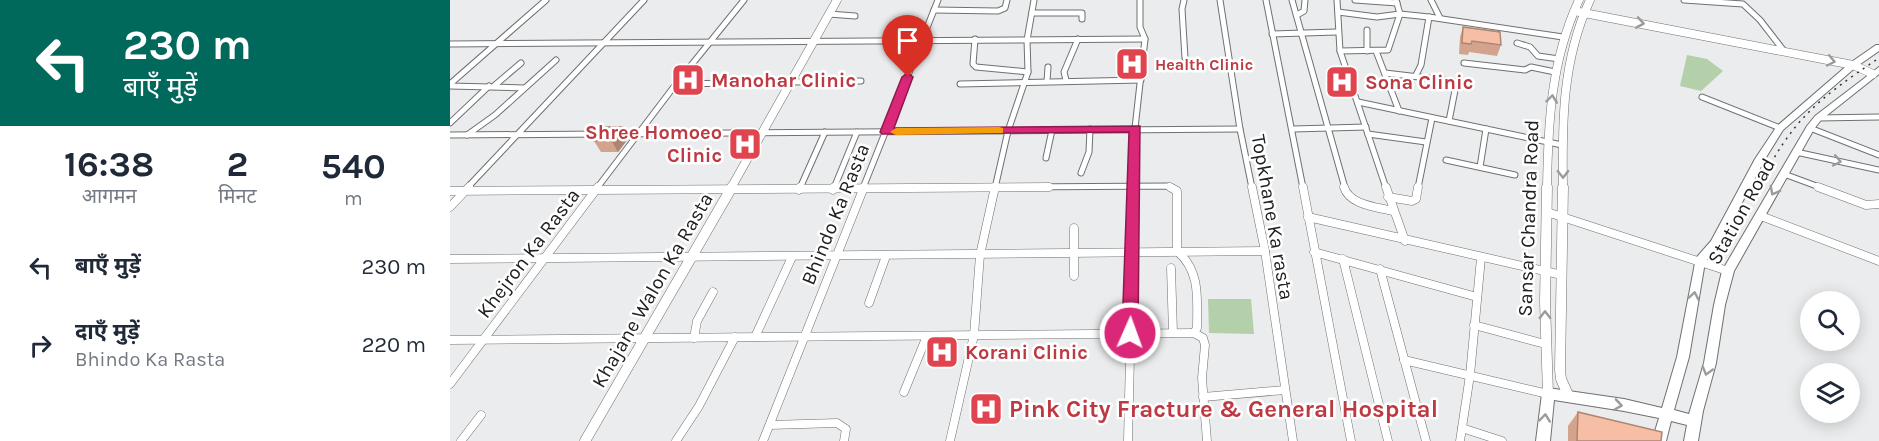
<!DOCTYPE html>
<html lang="hi">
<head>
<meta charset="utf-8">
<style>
	:root { --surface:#fff; --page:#f2f2f3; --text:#1f2937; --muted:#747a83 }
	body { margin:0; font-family:Karla,"Noto Sans Devanagari",sans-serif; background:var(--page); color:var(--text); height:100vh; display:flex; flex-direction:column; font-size:22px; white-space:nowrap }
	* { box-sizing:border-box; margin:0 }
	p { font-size:20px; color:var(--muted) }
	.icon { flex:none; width:33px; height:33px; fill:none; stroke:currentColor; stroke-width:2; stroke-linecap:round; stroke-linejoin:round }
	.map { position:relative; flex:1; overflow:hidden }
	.sheet { display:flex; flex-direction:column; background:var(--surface); width:450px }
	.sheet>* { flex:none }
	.top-card { background:#00695c; color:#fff; overflow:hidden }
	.buttons { position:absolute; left:1350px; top:291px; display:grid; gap:12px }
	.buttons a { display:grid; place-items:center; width:60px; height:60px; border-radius:50%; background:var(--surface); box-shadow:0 3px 15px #0003; font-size:30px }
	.pin { position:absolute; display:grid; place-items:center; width:51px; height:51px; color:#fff; margin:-62px -26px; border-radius:50% 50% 50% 0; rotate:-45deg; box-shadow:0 0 6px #0007 }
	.pin .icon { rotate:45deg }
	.me { position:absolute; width:66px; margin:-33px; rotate:2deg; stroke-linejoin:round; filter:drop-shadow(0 0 4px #0008) }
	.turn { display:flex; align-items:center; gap:21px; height:126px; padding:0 24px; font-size:27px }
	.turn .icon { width:78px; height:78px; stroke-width:2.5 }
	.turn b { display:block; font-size:42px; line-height:51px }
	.eta { display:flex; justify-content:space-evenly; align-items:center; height:102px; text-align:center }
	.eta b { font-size:36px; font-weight:700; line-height:42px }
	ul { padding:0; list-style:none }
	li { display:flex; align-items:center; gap:18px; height:78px; padding:0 24px }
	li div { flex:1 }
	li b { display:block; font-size:22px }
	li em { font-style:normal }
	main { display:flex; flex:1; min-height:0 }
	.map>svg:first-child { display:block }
	.green { fill:#b3d0aa }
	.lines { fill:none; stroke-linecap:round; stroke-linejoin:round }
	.street-far1-casing { stroke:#6f7071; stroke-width:7 }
	.street-casing { stroke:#6f7071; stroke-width:9 }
	.secondary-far1-casing { stroke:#6f7071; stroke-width:9 }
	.secondary-casing { stroke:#6f7071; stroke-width:11 }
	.primary-casing { stroke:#6f7071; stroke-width:2 }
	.street-far1 { stroke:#fff; stroke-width:5 }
	.street { stroke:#fff; stroke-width:8 }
	.secondary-far1 { stroke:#fff; stroke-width:8 }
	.secondary { stroke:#fff; stroke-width:10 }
	.primary { fill:#fff; fill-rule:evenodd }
	.rail-far1 { stroke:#353536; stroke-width:1.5; stroke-dasharray:2 5; stroke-linecap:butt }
	.rail { stroke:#353536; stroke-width:2; stroke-dasharray:3 7; stroke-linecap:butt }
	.wall { fill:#d4a38d }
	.shaded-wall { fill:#ac8573 }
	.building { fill:#f6bea4; stroke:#ac8573; stroke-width:1.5 }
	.oneway { stroke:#9b9b9b }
	.route { fill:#db2777; stroke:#8e194d; stroke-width:1.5 }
	.slow { fill:#f59e0b }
	.labels { text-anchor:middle; stroke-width:5; stroke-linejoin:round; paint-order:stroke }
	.far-health-label { font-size:16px; font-weight:bold; fill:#be3a42; stroke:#fff; text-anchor:start }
	.health-label { font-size:20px; font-weight:bold; fill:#be3a42; stroke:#fff; text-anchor:start }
	.street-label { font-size:20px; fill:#202021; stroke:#fff }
	.near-health-label { font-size:24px; font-weight:bold; fill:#be3a42; stroke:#fff; text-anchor:start }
</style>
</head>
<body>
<main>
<section class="sheet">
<div class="top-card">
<div class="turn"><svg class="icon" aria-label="left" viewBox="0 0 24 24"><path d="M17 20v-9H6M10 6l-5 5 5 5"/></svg><div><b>230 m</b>बाएँ मुड़ें</div></div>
</div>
<div class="eta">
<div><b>16:38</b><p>आगमन</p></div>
<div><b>2</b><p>मिनट</p></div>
<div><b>540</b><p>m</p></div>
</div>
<ul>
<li><svg class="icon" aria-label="left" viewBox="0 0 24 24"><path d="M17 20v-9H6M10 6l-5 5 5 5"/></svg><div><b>बाएँ मुड़ें</b></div><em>230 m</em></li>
<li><svg class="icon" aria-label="right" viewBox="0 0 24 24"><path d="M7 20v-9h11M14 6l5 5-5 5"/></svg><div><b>दाएँ मुड़ें</b><p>Bhindo Ka Rasta</p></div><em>220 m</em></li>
</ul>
</section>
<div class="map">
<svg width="1429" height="441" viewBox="0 0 1429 441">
	<rect width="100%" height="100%" fill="#eaeced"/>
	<g class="green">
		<path d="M1237,55L1257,59L1273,71L1251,91L1230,86Z"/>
		<path d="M758,299H801L804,334L759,333Z"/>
	</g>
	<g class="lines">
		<g class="street-far1-casing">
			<g id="street-far1">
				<path d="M734,0L732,9L735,58"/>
				<path d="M770,0L790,129L802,188"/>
				<path d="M816,0L853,188"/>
				<path d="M842,0L895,188"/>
				<path d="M887,0L890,51L936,188"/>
				<path d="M905,0L947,3"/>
				<path d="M981,0L990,18"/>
				<path d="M1234,0L1293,4L1310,20L1334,51"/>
				<path d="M484,10L548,11L555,8L557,0"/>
				<path d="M888,12L927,17L950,14L979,17L1113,37"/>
				<path d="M582,13H632V19"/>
				<path d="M379,14L405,16"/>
				<path d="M847,15L854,11L855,0"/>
				<path d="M917,30V51"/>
				<path d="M822,34L887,32"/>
				<path d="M525,39L523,64L526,67L578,72"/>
				<path d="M1067,43L1080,47L1088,56L1109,59"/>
				<path d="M0,44L695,39"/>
				<path d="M890,51L938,50L950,14L946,0"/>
				<path d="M926,51L949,111"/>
				<path d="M1014,63L1075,70L1081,67L1105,72"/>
				<path d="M935,73L1003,81L1006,85L999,121"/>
				<path d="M966,75L971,65L979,17"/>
				<path d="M616,80L614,72L628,39"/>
				<path d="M597,81L598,67"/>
				<path d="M0,84L96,0"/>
				<path d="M226,84L411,81"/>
				<path d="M510,84L691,80"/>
				<path d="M0,86L74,88"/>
				<path d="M44,86L71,63"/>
				<path d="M1252,97L1330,128"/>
				<path d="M908,102L1112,145"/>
				<path d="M1368,118L1429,117"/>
				<path d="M0,123L39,86"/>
				<path d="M1360,128L1429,155"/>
				<path d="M843,129L916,127"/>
				<path d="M169,134L790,129"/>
				<path d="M918,134L976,142"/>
				<path d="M0,135L158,134"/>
				<path d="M17,135L45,115L106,60"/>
				<path d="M1346,152L1429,170"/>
				<path d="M596,158L602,130"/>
				<path d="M996,160L1065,175"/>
				<path d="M1030,167L1036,129"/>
				<path d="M631,173L639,152L640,129"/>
				<path d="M1334,174L1372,188"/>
				<path d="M17,188L194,0"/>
				<path d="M147,188L226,84L294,0"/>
				<path d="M350,188L375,132"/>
				<path d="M383,188L719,186L723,188"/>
				<path d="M384,188L407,132"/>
				<path d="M413,188L488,0"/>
				<path d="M545,188L558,131L578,72L577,40L584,0"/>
				<path d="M684,188L685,128L695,39L690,27V0"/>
				<path d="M968,188L982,118"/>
			</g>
		</g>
		<g class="street-casing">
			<g id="street">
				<path d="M720,187L727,191V251C751,271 747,300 747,328L744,333"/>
				<path d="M802,187L815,251L843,441"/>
				<path d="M853,187L901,441"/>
				<path d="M894,187C899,205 927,207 943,211"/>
				<path d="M936,187L955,241"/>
				<path d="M1368,187L1416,205L1429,204"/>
				<path d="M349,190L350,187"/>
				<path d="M383,190L384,187"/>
				<path d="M0,191L599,187"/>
				<path d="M938,197L962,201L966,199L968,187"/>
				<path d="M0,207L19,187"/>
				<path d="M1097,212L1278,271"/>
				<path d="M1311,216L1429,261"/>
				<path d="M858,217L1112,275"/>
				<path d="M624,228V276"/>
				<path d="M864,252L1027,297"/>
				<path d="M0,259L815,251"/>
				<path d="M893,259L938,441"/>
				<path d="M721,268L723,333"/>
				<path d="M930,269L976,441"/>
				<path d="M419,303L436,256"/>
				<path d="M1024,325L1095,344"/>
				<path d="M305,337L342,257"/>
				<path d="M244,338L247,321L263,292"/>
				<path d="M0,340L744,333L753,338L755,345L752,378L757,441"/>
				<path d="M954,360L1098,394"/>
				<path d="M0,384L148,187"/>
				<path d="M454,392L477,336"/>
				<path d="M753,397L835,390"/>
				<path d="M320,425L387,423L396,429L394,441"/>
				<path d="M1012,428L1052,441"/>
				<path d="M11,441L31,415"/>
				<path d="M226,441L249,406L285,337"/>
				<path d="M313,441L414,187"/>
				<path d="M500,441L524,335L530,255L545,187"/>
				<path d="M678,441L684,187"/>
				<path d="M1010,441L1020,375L1031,258"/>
			</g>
		</g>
		<g class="secondary-far1-casing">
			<g id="secondary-far1">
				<path d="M1129,12L1403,65L1423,74"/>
				<path d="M281,188L387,0"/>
				<path d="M1097,188C1098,123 1101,60 1129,0"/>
				<path d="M1113,188C1112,123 1112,60 1140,0"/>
			</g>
		</g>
		<g class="secondary-casing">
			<g id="secondary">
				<path d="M1097,187L1095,302L1098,394"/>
				<path d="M1113,187L1110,370L1111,379L1119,397"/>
				<path d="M135,441L282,187"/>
			</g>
		</g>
		<g class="primary-casing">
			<path id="primary" d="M1426,45H1429V51L1406,67L1333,130L1315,159L1269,246L1255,262L1239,357L1224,410L1239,414L1254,363L1264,305L1272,271L1357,126L1365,116L1429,67V74L1371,120L1364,129L1284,271L1275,305L1266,363L1253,411L1248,441H1234L1237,425L1221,421L1216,441H1202L1209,418L1174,411L1104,400L1100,441H1086L1092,394L1093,390L1098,388L1174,399L1212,408L1227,357L1246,258L1261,241L1305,159L1327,126L1400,63Z"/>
		</g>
		<use href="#street-far1" class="street-far1"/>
		<use href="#street" class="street"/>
		<use href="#secondary-far1" class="secondary-far1"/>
		<use href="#secondary" class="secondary"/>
		<use href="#primary" class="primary"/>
		<path class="rail-far1" d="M1308,188C1342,119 1367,100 1429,58"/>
		<path class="rail" d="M1289,227L1309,187"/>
	</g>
	<g class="wall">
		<path d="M1013,27L1051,45L1047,56L1019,52L1018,55L1009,54L1010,37Z"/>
		<path d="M172,127L178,139L168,152H151L144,141Z"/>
		<path d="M1128,412L1211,441H1118V426Z"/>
	</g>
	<path class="shaded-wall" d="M172,127L178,139L168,152L161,140Z"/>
	<g class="building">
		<path d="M1013,27L1050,32L1051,45L1022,41L1021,44L1012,43Z"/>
		<path d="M154,127H172L161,140L144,141Z"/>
		<path d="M1128,412L1212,432L1211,441H1127Z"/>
	</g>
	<defs><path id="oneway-chevron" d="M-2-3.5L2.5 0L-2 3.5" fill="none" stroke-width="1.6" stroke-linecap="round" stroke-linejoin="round" transform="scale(1.5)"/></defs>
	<g class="oneway">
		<use href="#oneway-chevron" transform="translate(1190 23) rotate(10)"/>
		<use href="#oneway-chevron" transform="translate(1381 61) rotate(12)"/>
		<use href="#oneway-chevron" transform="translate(1102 99) rotate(-83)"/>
		<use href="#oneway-chevron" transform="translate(1387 161) rotate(12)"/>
		<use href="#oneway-chevron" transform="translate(1113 174) rotate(89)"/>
		<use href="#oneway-chevron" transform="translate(1324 191) rotate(118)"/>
		<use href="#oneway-chevron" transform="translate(1244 296) rotate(-80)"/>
		<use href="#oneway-chevron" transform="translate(1095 315) rotate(-90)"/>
		<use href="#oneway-chevron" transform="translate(1257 371) rotate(106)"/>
		<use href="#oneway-chevron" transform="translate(1168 405) rotate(9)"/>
		<use href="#oneway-chevron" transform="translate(1095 418) rotate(-84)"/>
	</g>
	<path class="route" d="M458,73L463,77L444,128L690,126L688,333L686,337L680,339L675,337L672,333L679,132L432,134L430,132L452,77Z"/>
	<path class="slow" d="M549,127L553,128V133L446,135L440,132L446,128Z"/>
	<defs>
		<g id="hospital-square" transform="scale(1.725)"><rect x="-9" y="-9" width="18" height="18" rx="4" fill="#e0444e" stroke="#fff"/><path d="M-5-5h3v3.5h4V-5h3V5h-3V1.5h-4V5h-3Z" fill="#fff"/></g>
	</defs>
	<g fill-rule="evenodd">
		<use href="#hospital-square" x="682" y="64"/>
		<use href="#hospital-square" x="238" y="80"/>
		<use href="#hospital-square" x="892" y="82"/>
		<use href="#hospital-square" x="295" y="144"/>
		<use href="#hospital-square" x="492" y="352"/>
		<use href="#hospital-square" x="536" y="409"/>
	</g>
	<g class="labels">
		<g class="far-health-label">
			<text x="705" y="70">Health Clinic</text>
		</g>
		<g class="health-label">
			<text x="261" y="87">Manohar Clinic</text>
			<text x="915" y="89">Sona Clinic</text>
			<text x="272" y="139" text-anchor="end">Shree Homoeo<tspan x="272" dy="23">Clinic</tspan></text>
			<text x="515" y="359">Korani Clinic</text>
		</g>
		<g class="street-label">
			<text transform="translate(1291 211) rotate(-61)" y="7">Station Road</text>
			<text transform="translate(385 214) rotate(-68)" y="7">Bhindo Ka Rasta</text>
			<text transform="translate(823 217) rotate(80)" y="7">Topkhane Ka rasta</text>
			<text transform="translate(1078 218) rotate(-88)" y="7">Sansar Chandra Road</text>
			<text transform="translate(78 253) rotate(-53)" y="7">Khejron Ka Rasta</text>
			<text transform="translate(202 290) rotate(-60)" y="7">Khajane Walon Ka Rasta</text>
		</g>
		<g class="near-health-label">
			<text x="559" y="417">Pink City Fracture &amp; General Hospital</text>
		</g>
	</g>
</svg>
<div class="buttons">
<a><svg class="icon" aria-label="search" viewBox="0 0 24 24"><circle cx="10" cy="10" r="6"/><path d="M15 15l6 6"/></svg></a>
<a><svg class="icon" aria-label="layers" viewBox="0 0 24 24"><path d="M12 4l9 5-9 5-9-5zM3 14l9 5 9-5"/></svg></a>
</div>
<div class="pin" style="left:458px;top:77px;background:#d93025"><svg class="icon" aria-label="arrive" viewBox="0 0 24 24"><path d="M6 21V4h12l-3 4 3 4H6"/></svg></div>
<svg class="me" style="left:680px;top:333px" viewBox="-20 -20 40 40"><circle r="17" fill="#db2777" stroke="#fff" stroke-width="3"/><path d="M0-11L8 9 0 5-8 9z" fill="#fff"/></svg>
</div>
</main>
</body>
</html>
